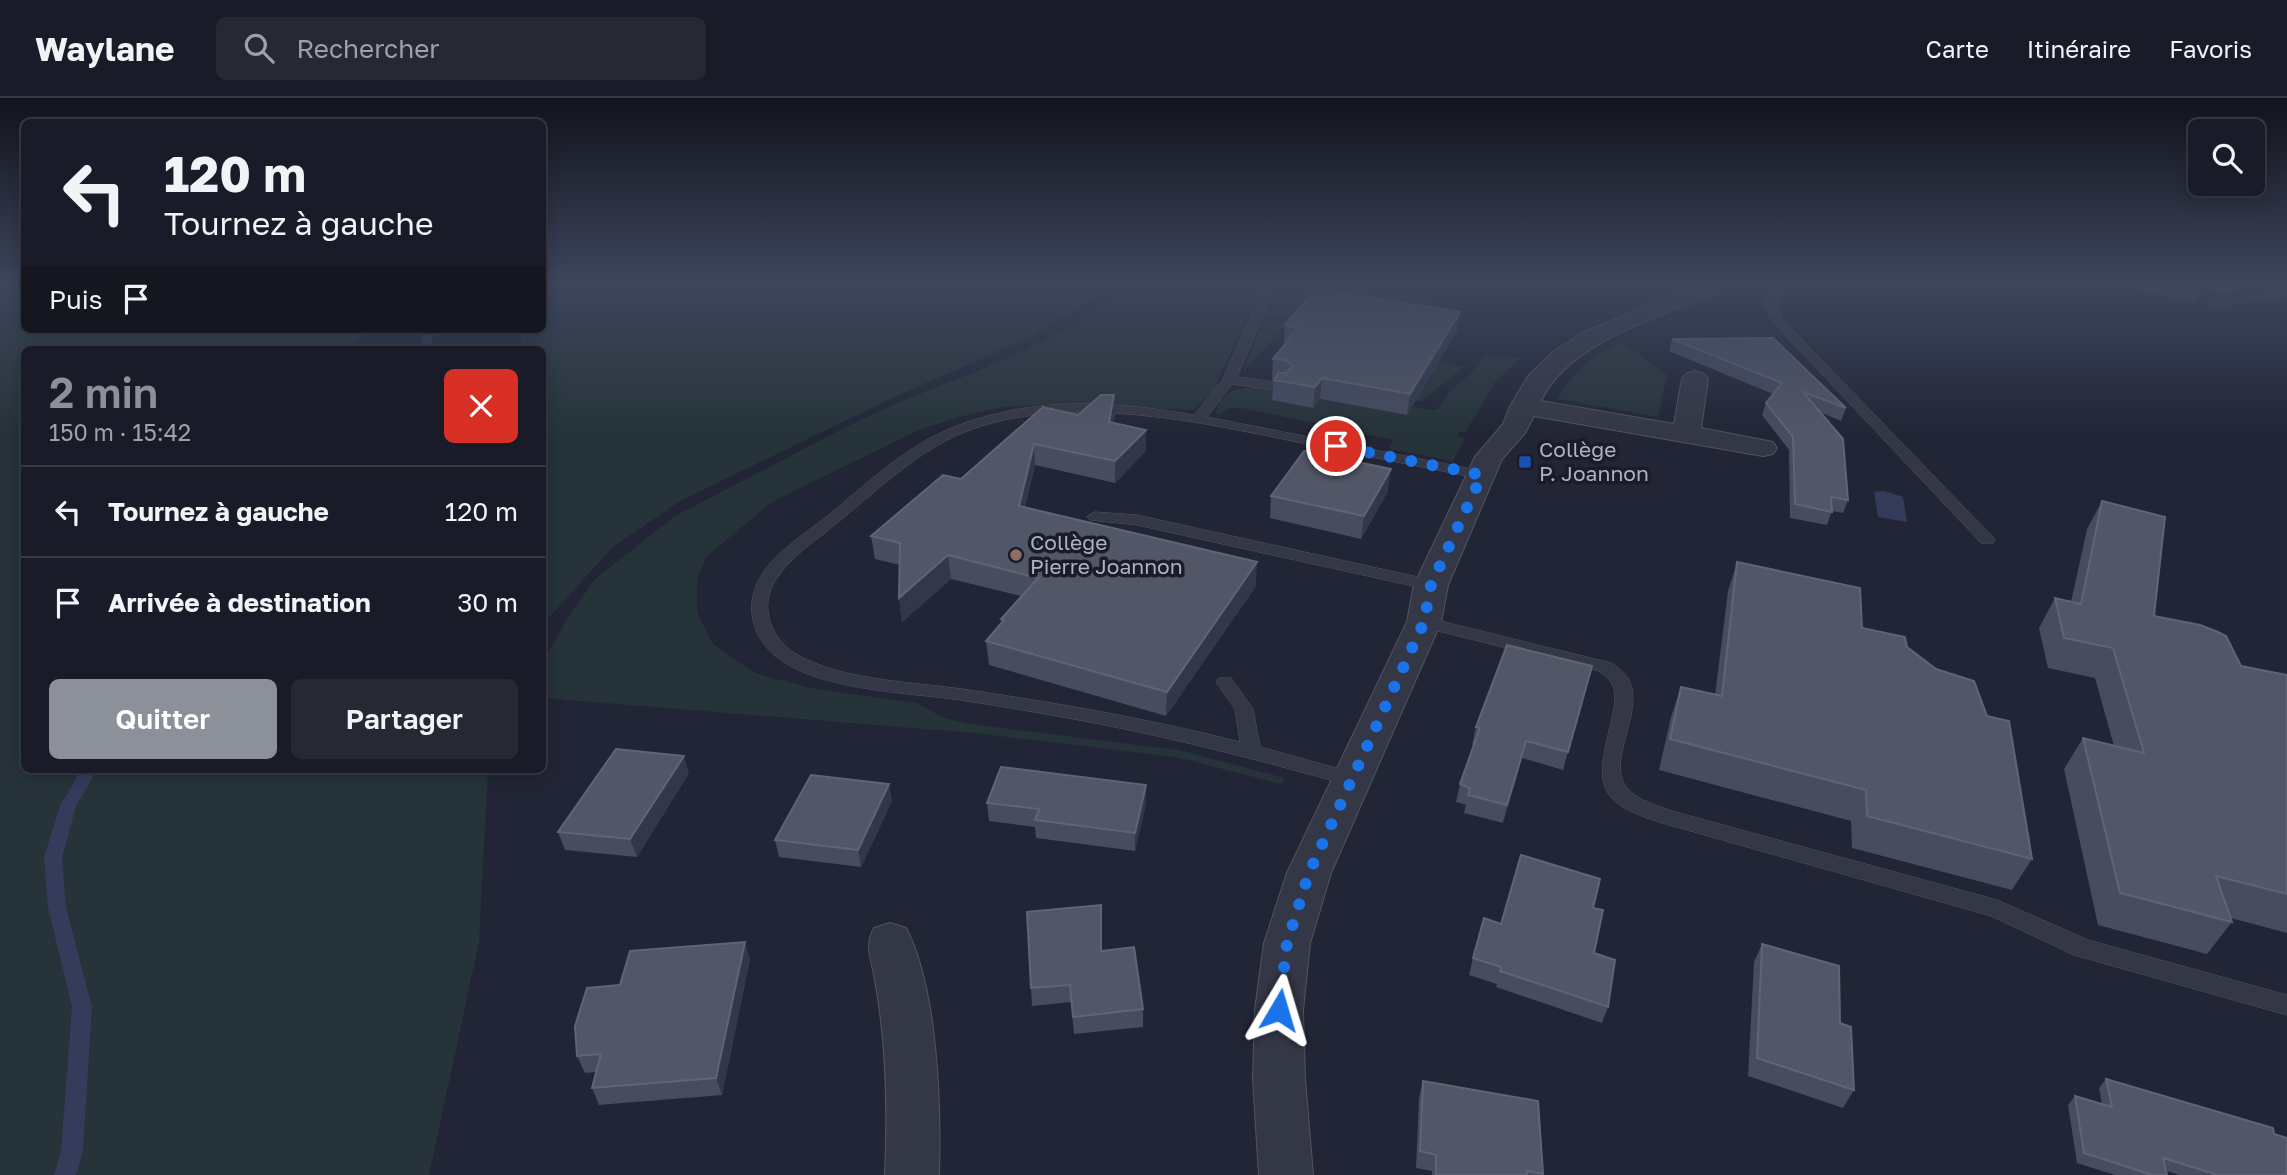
<!DOCTYPE html>
<html lang="fr">
<head>
<meta charset="utf-8">
<style>
	:root { --surface:#191c28; --page:#262934; --text:#f1f3f6; --muted:#9fa1a8; --line:#373a45; --accent:#8c9099 }
	body { margin:0; font-family:"Golos Text",sans-serif; background:var(--page); color:var(--text); height:100vh; display:flex; flex-direction:column; font-size:26px; white-space:nowrap }
	* { box-sizing:border-box; margin:0 }
	p { font-size:23px; color:var(--muted) }
	.icon { flex:none; width:38px; height:38px; fill:none; stroke:currentColor; stroke-width:2; stroke-linecap:round; stroke-linejoin:round }
	.map { position:relative; flex:1; overflow:hidden }
	.details { position:absolute; left:21px; top:248px; width:525px; height:427px; display:flex; flex-direction:column; background:var(--surface); border-radius:10px; box-shadow:0 4px 18px #0003,0 0 0 2px var(--line) }
	.details>* { flex:none }
	.guide { position:absolute; left:21px; top:21px; width:525px; height:214px; border-radius:10px; box-shadow:0 4px 18px #0003,0 0 0 2px var(--line); background:#191c28; color:var(--text); overflow:hidden }
	.fabs { position:absolute; left:2188px; top:21px; display:grid; gap:14px }
	.fabs a { display:grid; place-items:center; width:77px; height:77px; border-radius:10px; background:var(--surface); box-shadow:0 4px 18px #0003,0 0 0 2px var(--line); font-size:35px }
	.pin { position:absolute; display:grid; place-items:center; width:60px; height:60px; color:#fff; margin:-30px; border:4px solid #fff; border-radius:50%; box-shadow:0 2px 7px #0007 }
	.me { position:absolute; width:77px; margin:-38px; rotate:7deg; stroke-linejoin:round; filter:drop-shadow(0 0 5px #0008) }
	.turn { display:flex; align-items:center; gap:24px; height:147px; padding:0 28px; font-size:32px }
	.turn .icon { width:91px; height:91px; stroke-width:2.5 }
	.turn b { display:block; font-size:49px; line-height:60px }
	.then { display:flex; align-items:center; height:66px; padding:0 28px; background:#0003; gap:14px; font-size:26px }
	.round { display:grid; place-items:center; flex:none; width:74px; height:74px; border-radius:10px; background:var(--page) }
	.overview { display:flex; align-items:center; justify-content:space-between; height:119px; padding:0 28px }
	h1 { font-size:42px; font-weight:600; line-height:52px; color:var(--accent) }
	.button { display:flex; gap:14px; margin-top:auto; padding:14px 28px }
	.button a { flex:1; height:80px; border-radius:10px; background:var(--accent); color:#fff; font-size:28px; font-weight:600; line-height:80px; text-align:center }
	.button a+a { background:var(--page); color:var(--text) }
	ul { padding:0; list-style:none }
	li { display:flex; align-items:center; gap:21px; height:91px; padding:0 28px; border-top:2px solid var(--line) }
	li div { flex:1 }
	li b { display:block; font-size:26px }
	li em { font-style:normal }
	header { display:flex; align-items:center; gap:42px; box-sizing:border-box; height:98px; padding:0 35px; background:var(--surface); border-bottom:2px solid var(--line) }
	header strong { font-size:33px }
	nav { display:flex; gap:38px; margin-inline-start:auto; font-size:24px }
	.search { width:490px; height:63px; background:var(--page); display:flex; align-items:center; gap:18px; box-sizing:border-box; padding:0 24px; border-radius:10px; color:var(--muted); font-size:26px }
	.map>svg:first-child { display:block }
	.green { fill:#263339 }
	.water { fill:#353c5b }
	.lines { fill:none; stroke-linecap:round; stroke-linejoin:round }
	.stream { fill:#353c5b; fill-rule:evenodd }
	.service-casing { stroke:#515463; stroke-width:1 }
	.minor-casing { stroke:#515463; stroke-width:2 }
	.service { fill:#343745; fill-rule:evenodd }
	.minor { fill:#343745; fill-rule:evenodd }
	.wall { fill:#474c5e }
	.shaded-wall { fill:#333849 }
	.building { fill:#525768; stroke:#606576; stroke-width:2 }
	.route { stroke:#1a73e8; stroke-width:12; stroke-dasharray:0 21.6 }
	.transit-dot { fill:#1a4fb4; stroke:#1a1c2a; stroke-width:2.5 }
	.education-dot { fill:#8d6e63; stroke:#1a1c2a; stroke-width:2.5 }
	.labels { text-anchor:middle; stroke-width:7; stroke-linejoin:round; paint-order:stroke }
	.poi-label { font-size:21px; fill:#aeb1c2; stroke:#1a1c2a; text-anchor:start }
</style>
</head>
<body>
<header>
<strong>Waylane</strong>
<div class="search"><svg class="icon" aria-label="search" viewBox="0 0 24 24"><circle cx="10" cy="10" r="6"/><path d="M15 15l6 6"/></svg>Rechercher</div>
<nav><a>Carte</a><a>Itinéraire</a><a>Favoris</a></nav>
</header>
<div class="map">
<svg width="2287" height="1077" viewBox="0 0 2287 1077">
	<rect width="100%" height="100%" fill="#212535"/>
	<g class="green">
		<path d="M0,188H24V231H369L355,245L359,252H24V672H488L479,844L429,1077H0Z"/>
		<path d="M565,188H1110L1033,238L890,301L682,402L614,448L543,526L542,252H521V238L528,231H542L543,214Z"/>
		<path d="M1137,188H1439L1424,222L1305,203L1290,221L1267,217L1278,195L1250,205L1253,206L1213,293L1194,312L1052,306L1003,309L962,318L919,332L784,398L767,408L706,459L697,481V514L713,546L755,575L811,590L917,605L944,620L971,626L1179,652L1285,680L1281,686L1175,659L974,635L543,600V563L569,518L595,481L675,418L846,329L893,307L1019,256L1067,232Z"/>
		<path d="M1264,221L1288,225L1243,274Z"/>
		<path d="M1621,243L1667,277L1658,319L1557,301C1573,274 1593,258 1621,243Z"/>
		<path d="M1493,257L1520,260L1495,284L1465,335L1460,334L1457,338L1465,340L1453,363L1389,351L1393,342L1243,310H1230L1218,317L1216,315C1219,295 1236,290 1254,289L1407,317L1412,309L1434,312L1438,311L1449,294L1473,273L1483,259Z"/>
		<path d="M1438,264L1464,269L1421,303H1415Z"/>
	</g>
	<path class="water" d="M1884,393L1903,399L1907,424L1878,419L1874,394Z"/>
	<g class="lines">
		<g class="stream">
			<path d="M431,231H443L433,238L430,252H420L423,237Z"/>
			<path d="M81,672H97L76,708L62,759L66,809L92,909L83,1053L76,1077H54L61,1053L72,909L48,809L44,759L60,708Z"/>
		</g>
		<g class="service-casing">
			<g id="service">
				<path d="M1777,188H1789L1779,198L1776,207L1782,221L1993,439L1995,442L1993,445H1981L1773,224L1764,207L1768,197Z"/>
				<path d="M2287,193V199L2211,208L2205,205L2211,202Z"/>
				<path d="M1265,196L1271,199L1237,279L1283,285L1289,289L1283,293L1232,286L1207,319L1482,373L1489,377L1487,380L1482,381C1422,369 1362,357 1302,345C1215,327 1124,307 1035,317C1007,320 979,327 953,339C910,360 874,395 837,425C817,442 789,459 775,483C759,509 771,541 796,556C843,584 922,584 975,593C1064,606 1153,622 1240,644L1235,611L1216,584L1219,580H1231L1253,611L1260,649L1358,676L1361,681L1358,686L1351,688C1268,664 1185,643 1100,626C1053,617 1007,609 960,602C906,594 817,593 774,557C754,540 746,512 756,488C769,456 806,436 831,415C860,391 888,365 920,346C943,332 969,322 996,316C1060,299 1130,306 1194,317L1223,281L1259,199Z"/>
				<path d="M1095,414L1137,417L1431,482L1439,487L1431,492L1137,427L1090,422L1087,419Z"/>
				<path d="M1424,519L1611,565C1617,569 1624,574 1628,580C1648,614 1599,669 1632,695C1643,704 1659,708 1672,713L1997,802L2088,842L2287,897V917L2074,857L1991,818L1666,726C1589,704 1597,684 1613,616C1615,606 1617,593 1611,584C1608,580 1602,576 1599,573L1418,528L1415,524L1418,520Z"/>
			</g>
		</g>
		<g class="minor-casing">
			<g id="minor">
				<path d="M1695,188H1726L1723,193C1664,217 1569,243 1541,303L1674,326L1682,281L1686,276L1695,273L1704,276L1708,281L1701,330L1773,344L1777,350L1773,356L1763,358L1534,318L1525,335L1502,361L1448,487L1441,524L1331,775L1310,845L1303,912L1305,981L1313,1077H1259L1253,981L1255,912L1264,845L1287,775L1407,524L1414,487L1475,359L1503,326L1510,308L1529,277L1553,254L1582,235Z"/>
				<path d="M890,825L906,830C938,892 941,1008 939,1077H885C888,1011 887,947 875,882C872,862 864,849 874,830Z"/>
			</g>
		</g>
		<use href="#service" class="service"/>
		<use href="#minor" class="minor"/>
	</g>
	<g class="wall">
		<path d="M2125,188H2238L2233,196L2202,189L2192,204Z"/>
		<path d="M1285,227L1457,233L1407,317L1320,301L1313,310L1272,302L1274,281H1272L1273,261L1284,247Z"/>
		<path d="M1672,241L1846,310L1841,323L1820,314L1848,402L1843,415L1832,413L1827,427L1790,420L1789,352L1762,317L1766,305L1773,296L1669,253Z"/>
		<path d="M1078,317L1115,318L1113,325L1146,332V353L1115,385L1035,367L1025,409L1256,488L1166,618L989,567L986,543L1001,526V521L1021,498L951,481L902,524L899,500L900,467L875,461L871,438L961,381Z"/>
		<path d="M1388,393L1361,441L1270,420L1271,398Z"/>
		<path d="M2102,403L2154,518L2241,568L2287,577V835L2231,820L2232,824L2207,856L2098,827L2064,671L2083,640L2114,648L2095,580L2048,570L2039,530L2055,500L2071,504L2087,431Z"/>
		<path d="M1737,464L1862,530L1907,549L2032,761L2012,792L1852,750L1851,723L1659,672L1671,619L1681,589L1715,597L1728,493Z"/>
		<path d="M1592,568L1563,672L1522,660L1503,725L1464,715L1466,707L1456,704L1460,686L1474,647H1472L1476,629Z"/>
		<path d="M689,675L637,759L565,752L558,734Z"/>
		<path d="M1146,687V705L1135,753L1036,740L1035,729L989,723L987,705Z"/>
		<path d="M892,703L861,769L779,759L775,742Z"/>
		<path d="M1593,810L1594,855L1608,909L1602,925L1496,889L1497,886L1469,877L1473,860L1501,826Z"/>
		<path d="M1102,825V853L1143,911V929L1074,936L1071,904L1032,908L1031,890Z"/>
		<path d="M1762,846L1840,925L1854,992L1843,1010L1748,978L1754,864Z"/>
		<path d="M750,861L722,997L599,1007L592,990L596,974L585,975L577,958L620,887Z"/>
		<path d="M2106,981L2287,1077H2179L2167,1073V1077H2115L2077,1065L2068,1007L2075,998L2102,1006L2099,990Z"/>
		<path d="M1423,983L1538,1003L1542,1077H1432V1073L1416,1070L1419,1000Z"/>
	</g>
	<g class="shaded-wall">
		<path d="M1460,214L1457,233L1407,317L1410,296Z"/>
		<path d="M1322,280L1320,301L1313,310L1315,289Z"/>
		<path d="M1114,297L1115,318L1109,345V324Z"/>
		<path d="M1146,332V353L1115,385V363Z"/>
		<path d="M1034,346L1035,367L1020,430L1019,408Z"/>
		<path d="M1391,371L1388,393L1361,441L1364,418Z"/>
		<path d="M948,457L951,481L902,524L899,500Z"/>
		<path d="M1257,464L1256,488L1166,618L1167,594Z"/>
		<path d="M1526,643L1522,660L1503,725L1507,707Z"/>
		<path d="M684,658L689,675L637,759L630,741Z"/>
		<path d="M889,686L892,703L861,769L858,752Z"/>
		<path d="M1146,687V705L1135,753V735Z"/>
		<path d="M745,844L750,861L722,997L716,980Z"/>
	</g>
	<g class="building">
		<path d="M2176,188H2201L2198,194Z"/>
		<path d="M1316,191L1460,214L1410,296L1322,280L1315,289L1274,282L1279,275H1286L1293,268L1285,262L1273,261L1298,230L1285,227Z"/>
		<path d="M1773,240L1846,310L1803,294L1843,341L1848,402L1831,399L1832,414L1795,406L1793,339L1766,305L1782,285L1672,241Z"/>
		<path d="M1101,297H1114L1109,324L1146,332L1115,363L1034,346L1019,408L1257,464L1167,594L986,543L1004,522L1001,521L1038,480L948,457L899,500L900,445L871,438L943,377L961,381L1043,309L1078,317Z"/>
		<path d="M1304,353L1391,371L1364,418L1271,398Z"/>
		<path d="M2102,403L2165,419L2154,518L2200,527L2218,534L2226,538L2241,568L2287,577V796L2216,778L2232,824L2120,795L2083,640L2144,655L2113,550L2064,540L2055,500L2081,506Z"/>
		<path d="M1737,464L1860,490L1862,530L1905,539L1907,549L1936,571L1974,583L1987,618L2009,623L2032,761L1867,718L1866,692L1670,641L1681,589L1722,598Z"/>
		<path d="M1507,547L1592,568L1568,654L1526,643L1507,707L1468,697L1470,690L1460,686L1480,630L1476,629Z"/>
		<path d="M616,651L684,658L630,741L558,734Z"/>
		<path d="M1001,669L1146,687L1135,735L1035,722L1039,711L987,705Z"/>
		<path d="M811,677L889,686L858,752L775,742Z"/>
		<path d="M1521,757L1600,781L1593,810L1603,812L1594,855L1615,862L1608,909L1500,873L1501,869L1473,860L1484,820L1501,826Z"/>
		<path d="M1101,807V853L1134,849L1143,911L1073,919L1070,887L1031,890L1027,814Z"/>
		<path d="M745,844L716,980L592,990L601,956L577,958L575,928L587,890L620,887L630,853Z"/>
		<path d="M1762,846L1839,868L1840,925L1851,929L1854,992L1757,960Z"/>
		<path d="M2106,981L2273,1030L2274,1036L2287,1040V1077H2218L2163,1060L2167,1077H2152L2084,1055L2075,998L2112,1009Z"/>
		<path d="M1423,983L1538,1003L1543,1076L1527,1073V1077H1436V1057L1420,1053Z"/>
	</g>
	<linearGradient id="sky" x2="0" y2="1"><stop stop-color="#12141d"/><stop offset="0.55" stop-color="#3d465c"/><stop offset="1" stop-color="#3d465c" stop-opacity="0"/></linearGradient>
	<rect width="2287" height="339" fill="url(#sky)"/>
	<g class="lines">
		<path class="route" d="M1279,912L1287,845L1309,775L1424,524L1431,487L1482,377L1336,348"/>
	</g>
	<rect class="transit-dot" x="1518" y="357" width="14" height="14" rx="3.5"/>
	<circle class="education-dot" cx="1016" cy="457" r="7"/>
	<g class="labels">
		<g class="poi-label">
			<text x="1539" y="359">Collège<tspan x="1539" dy="24">P. Joannon</tspan></text>
			<text x="1030" y="452">Collège<tspan x="1030" dy="24">Pierre Joannon</tspan></text>
		</g>
	</g>
</svg>
<div class="fabs">
<a><svg class="icon" aria-label="search" viewBox="0 0 24 24"><circle cx="10" cy="10" r="6"/><path d="M15 15l6 6"/></svg></a>
</div>
<div class="pin" style="left:1336px;top:348px;background:#d93025"><svg class="icon" aria-label="arrive" viewBox="0 0 24 24"><path d="M6 21V4h12l-3 4 3 4H6"/></svg></div>
<svg class="me" style="left:1279px;top:912px" viewBox="-20 -20 40 40"><path d="M0-17L14 15 0 8-14 15z" fill="#1a73e8" stroke="#fff" stroke-width="4"/></svg>
<div class="guide">
<div class="turn"><svg class="icon" aria-label="left" viewBox="0 0 24 24"><path d="M17 20v-9H6M10 6l-5 5 5 5"/></svg><div><b>120 m</b>Tournez à gauche</div></div>
<div class="then">Puis<svg class="icon" aria-label="arrive" viewBox="0 0 24 24"><path d="M6 21V4h12l-3 4 3 4H6"/></svg></div>
</div>
<section class="details">
<div class="overview"><div><h1>2 min</h1><p>150 m · 15:42</p></div><a class="round" style="background:#d93025;color:#fff"><svg class="icon" aria-label="close" viewBox="0 0 24 24"><path d="M6 6l12 12M18 6L6 18"/></svg></a></div>
<ul>
<li><svg class="icon" aria-label="left" viewBox="0 0 24 24"><path d="M17 20v-9H6M10 6l-5 5 5 5"/></svg><div><b>Tournez à gauche</b></div><em>120 m</em></li>
<li><svg class="icon" aria-label="arrive" viewBox="0 0 24 24"><path d="M6 21V4h12l-3 4 3 4H6"/></svg><div><b>Arrivée à destination</b></div><em>30 m</em></li>
</ul>
<div class="button"><a>Quitter</a><a>Partager</a></div>
</section>
</div>
</body>
</html>
